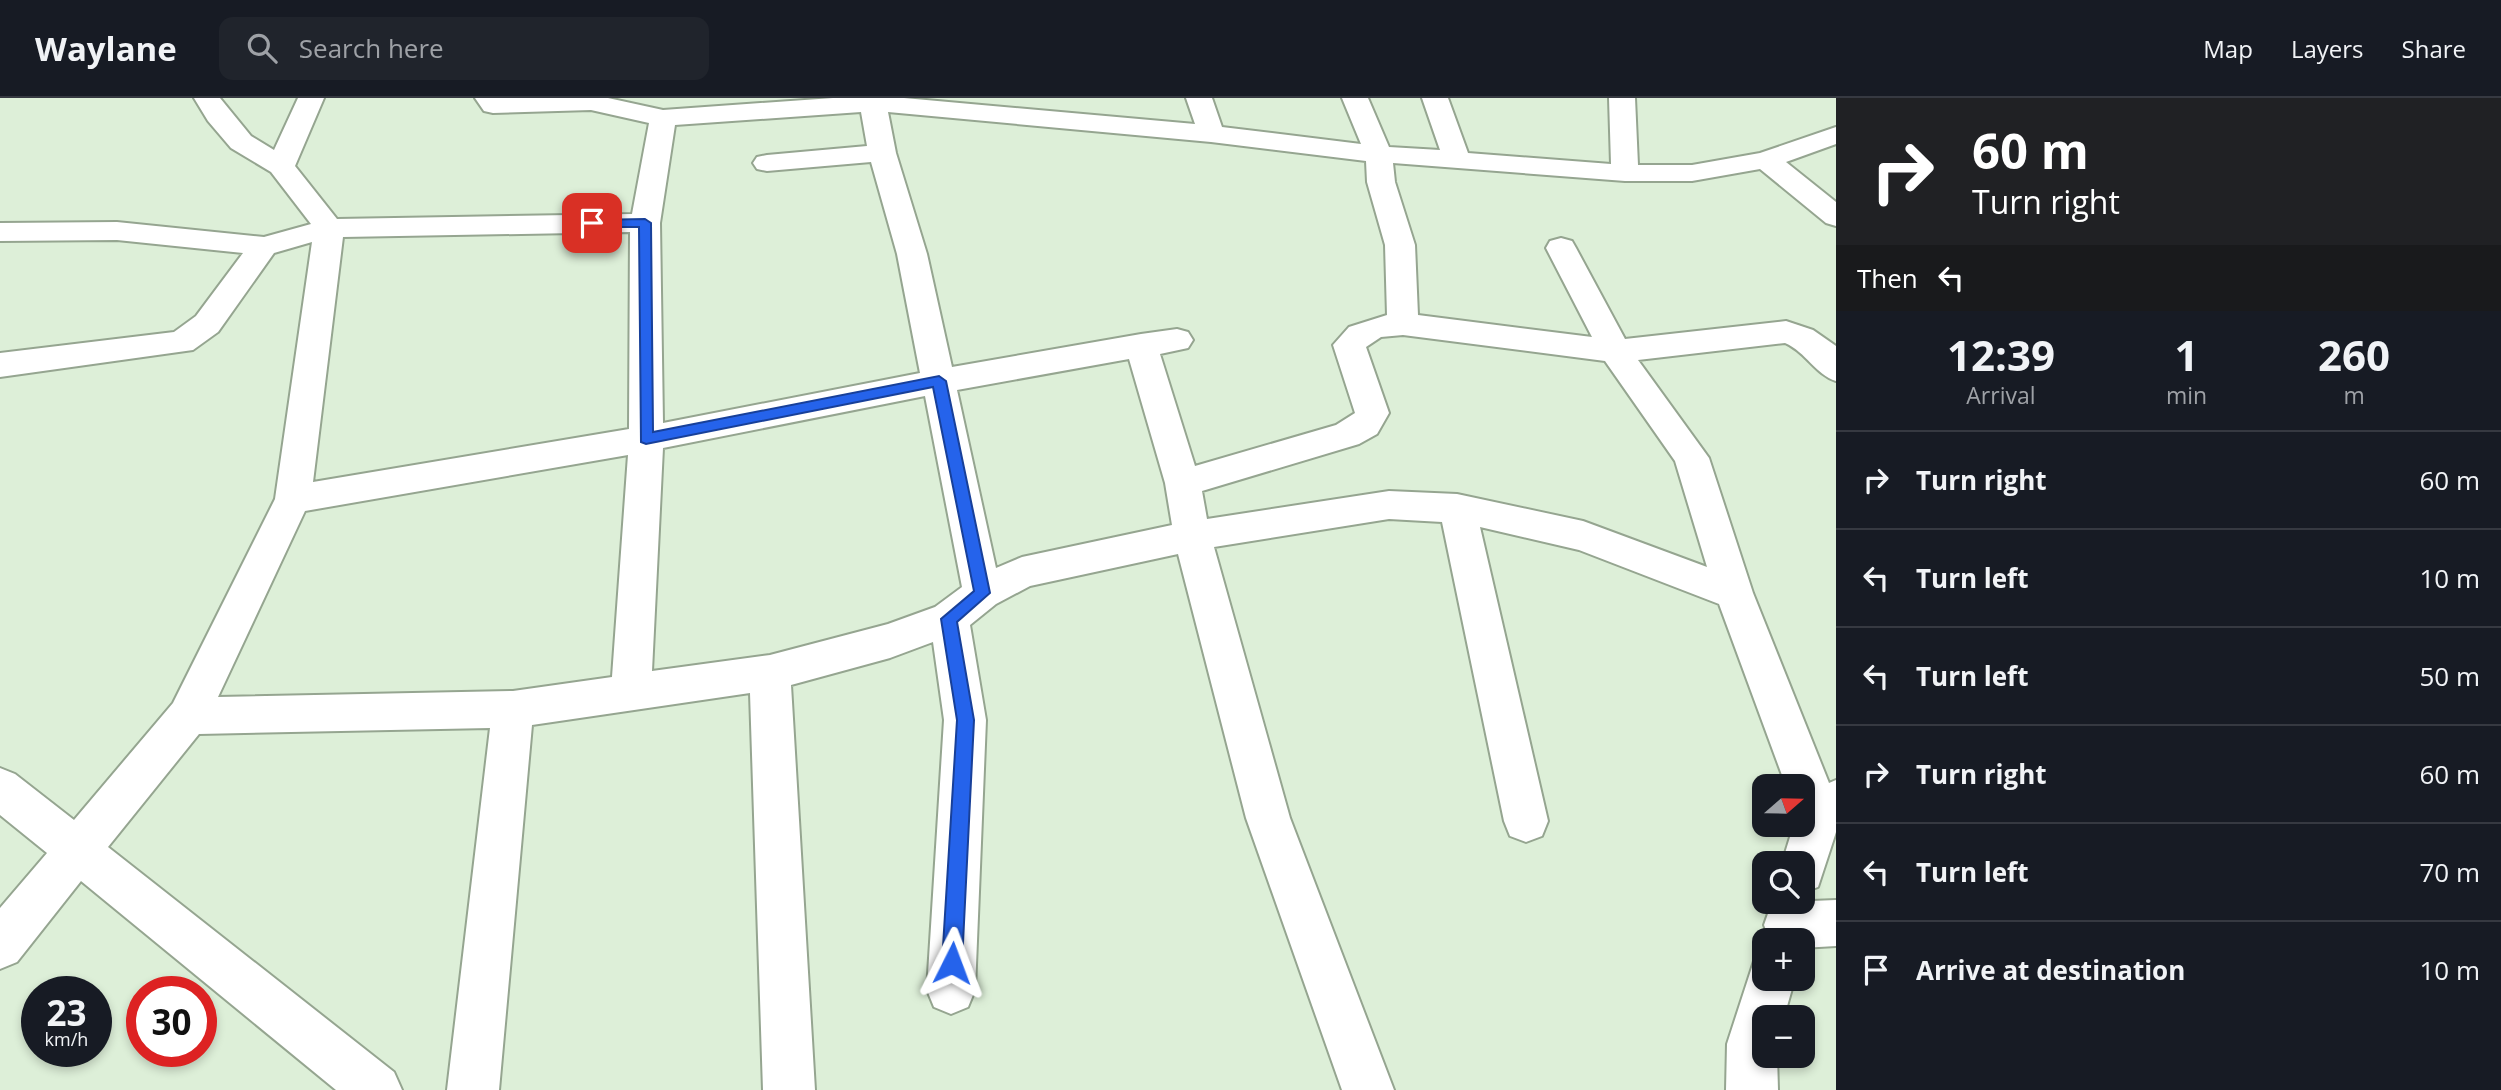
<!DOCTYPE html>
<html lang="en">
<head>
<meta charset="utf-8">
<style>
	:root { --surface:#171b24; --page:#20242c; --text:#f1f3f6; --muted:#9ea1a6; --line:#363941 }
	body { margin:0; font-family:"Open Sans",sans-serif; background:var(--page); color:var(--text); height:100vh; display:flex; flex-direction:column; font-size:26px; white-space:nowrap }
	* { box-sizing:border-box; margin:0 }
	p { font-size:23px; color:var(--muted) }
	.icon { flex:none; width:38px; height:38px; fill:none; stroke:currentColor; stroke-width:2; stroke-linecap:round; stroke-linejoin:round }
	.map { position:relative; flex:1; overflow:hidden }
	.side { display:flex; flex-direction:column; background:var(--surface); width:665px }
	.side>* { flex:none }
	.banner { background:#202124; color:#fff; overflow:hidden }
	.needle { width:46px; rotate:70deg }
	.fabs { position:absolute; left:1752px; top:676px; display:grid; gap:14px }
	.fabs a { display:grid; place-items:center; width:63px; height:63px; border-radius:14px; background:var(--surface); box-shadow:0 4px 10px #0003; font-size:35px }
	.speed { position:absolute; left:21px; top:878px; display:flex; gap:14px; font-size:35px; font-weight:700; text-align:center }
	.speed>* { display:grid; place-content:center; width:91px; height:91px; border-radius:50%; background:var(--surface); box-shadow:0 4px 10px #0003; line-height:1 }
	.speed small { font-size:18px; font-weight:400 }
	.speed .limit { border:10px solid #d22; background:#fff; color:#111 }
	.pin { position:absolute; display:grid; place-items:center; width:60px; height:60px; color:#fff; margin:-30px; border-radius:14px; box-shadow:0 4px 10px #0006 }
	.me { position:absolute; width:77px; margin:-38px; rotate:3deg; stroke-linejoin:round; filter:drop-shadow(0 0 5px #0008) }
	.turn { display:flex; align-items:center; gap:24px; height:147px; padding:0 21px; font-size:32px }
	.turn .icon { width:91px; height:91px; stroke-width:2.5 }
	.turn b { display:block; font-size:49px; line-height:60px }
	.then { display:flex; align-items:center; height:66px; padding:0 21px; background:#0003; gap:14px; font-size:26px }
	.eta { display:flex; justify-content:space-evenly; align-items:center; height:119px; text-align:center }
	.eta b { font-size:42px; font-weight:700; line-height:49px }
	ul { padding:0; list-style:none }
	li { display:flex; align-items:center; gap:21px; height:98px; padding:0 21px; border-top:2px solid var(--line) }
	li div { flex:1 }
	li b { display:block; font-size:26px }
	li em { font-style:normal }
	header { display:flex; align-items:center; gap:42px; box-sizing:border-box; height:98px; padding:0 35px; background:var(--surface); border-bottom:2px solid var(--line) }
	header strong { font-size:33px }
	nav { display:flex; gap:38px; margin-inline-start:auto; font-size:24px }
	.search { width:490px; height:63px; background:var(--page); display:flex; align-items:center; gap:18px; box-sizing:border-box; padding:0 24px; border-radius:14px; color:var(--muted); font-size:26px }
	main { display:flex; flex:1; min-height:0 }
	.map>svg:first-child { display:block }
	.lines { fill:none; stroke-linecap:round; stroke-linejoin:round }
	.street-casing { stroke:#95a590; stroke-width:4 }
	.street { fill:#fff; fill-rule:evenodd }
	.route { fill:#2563eb; stroke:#184099; stroke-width:2 }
</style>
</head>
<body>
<header>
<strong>Waylane</strong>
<div class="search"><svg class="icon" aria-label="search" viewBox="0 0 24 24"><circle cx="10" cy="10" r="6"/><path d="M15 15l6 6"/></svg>Search here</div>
<nav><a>Map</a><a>Layers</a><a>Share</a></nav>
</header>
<main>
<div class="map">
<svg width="1836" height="992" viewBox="0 0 1836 992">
	<rect width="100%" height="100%" fill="#ddefd8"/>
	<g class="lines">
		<g class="street-casing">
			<g id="street">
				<path d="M194,0H220L251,38L274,52L298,0H324L295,68L337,121L632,116L649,25L591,12L493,15L484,13L475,0H608L663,12L833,0H904L1195,26L1186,0H1212L1222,29L1361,46L1342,0H1368L1389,49L1440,52L1422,0H1448L1468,55L1611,66L1609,0H1635L1638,67H1692L1760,55L1836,29V46L1786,64L1836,104V128L1826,125L1760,71L1692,83H1625L1393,65L1395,84L1415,147L1418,217L1592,239L1546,150L1550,143L1561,140L1572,143L1576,150L1625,241L1786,223L1813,232L1836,248V283C1816,277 1806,254 1785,245L1638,262L1709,360L1753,495L1829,685L1836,682V734L1818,789L1802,795V765H1782L1794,726H1802V688H1786L1719,506L1579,452L1480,429L1548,723L1542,738L1526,744L1510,738L1504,723L1442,424L1389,421L1214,449L1290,720L1394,992H1342L1246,720L1178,456L1030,488L996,506L970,527L986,622L975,892L968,909L951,916L934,909L927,892L944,622L933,544L890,560L791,587L815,992H763L750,595L532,627L499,992H447L490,630L199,636L108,749L394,974L402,992H336L81,783L17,864L0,871V810L47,755L0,717V670L15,676L74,722L173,605L275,401L312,144L274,155L218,234L193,252L0,279V255L174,234L196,218L243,155L117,142L0,143V125L117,124L264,139L311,126L271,74L231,50L208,23ZM861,14L867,48L767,57L757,59L753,65L757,71L767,73L871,64L897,156L920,275L663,325L660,125L675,27ZM888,14L1211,44L1366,63L1367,84L1385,147L1387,217L1349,229L1333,247L1355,315L1336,327L1195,368L1160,256L1188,250L1193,242L1188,234L1177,231L1141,236L952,269L927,156L896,55ZM630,134L629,331L313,384L343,139ZM1403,237L1605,263L1675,363L1707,469L1583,423L1457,396L1389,393L1207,421L1202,393L1359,346L1377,336L1389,315L1366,249L1381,239ZM1129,261L1165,385L1172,427L1022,459L996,470L957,292ZM925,298L962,489L935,509L888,526L770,557L652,573L663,350ZM628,357L612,579L513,593L218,599L305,413Z"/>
				<path d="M1836,802V848L1802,850V842H1770L1764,827L1770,810L1787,804Z"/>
				<path d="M1764,859V880H1795L1784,919H1764V957H1777L1778,992H1726L1727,946L1754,863Z"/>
			</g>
		</g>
		<use href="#street" class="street"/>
	</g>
	<path class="route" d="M645,121L651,125L653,334L939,278L946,283L990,495L957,524L974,622L962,865L959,872L952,875L945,872L942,865L957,622L941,521L974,493L933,289L646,346L641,344L639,129H592L586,125L592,122Z"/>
</svg>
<div class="fabs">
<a><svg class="needle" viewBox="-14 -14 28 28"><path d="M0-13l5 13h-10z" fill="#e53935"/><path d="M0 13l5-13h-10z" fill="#9ea1a6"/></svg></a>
<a><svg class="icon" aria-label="search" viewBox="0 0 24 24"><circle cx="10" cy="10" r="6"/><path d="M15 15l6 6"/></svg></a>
<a>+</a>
<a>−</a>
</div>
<div class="speed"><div>23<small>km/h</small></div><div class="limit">30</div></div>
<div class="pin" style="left:592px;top:125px;background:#d93025"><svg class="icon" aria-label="arrive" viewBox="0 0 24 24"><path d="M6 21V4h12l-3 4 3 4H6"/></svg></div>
<svg class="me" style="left:952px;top:865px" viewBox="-20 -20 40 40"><path d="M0-17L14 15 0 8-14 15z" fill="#2563eb" stroke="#fff" stroke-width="4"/></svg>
</div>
<section class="side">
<div class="banner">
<div class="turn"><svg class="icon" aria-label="right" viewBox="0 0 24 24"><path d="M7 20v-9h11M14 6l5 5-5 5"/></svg><div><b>60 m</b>Turn right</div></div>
<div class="then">Then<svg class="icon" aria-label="left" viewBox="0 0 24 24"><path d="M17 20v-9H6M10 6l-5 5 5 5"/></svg></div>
</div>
<div class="eta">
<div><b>12:39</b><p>Arrival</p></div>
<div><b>1</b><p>min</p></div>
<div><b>260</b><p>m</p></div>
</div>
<ul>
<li><svg class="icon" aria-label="right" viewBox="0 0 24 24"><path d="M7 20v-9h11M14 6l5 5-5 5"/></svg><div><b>Turn right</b></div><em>60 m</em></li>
<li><svg class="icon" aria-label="left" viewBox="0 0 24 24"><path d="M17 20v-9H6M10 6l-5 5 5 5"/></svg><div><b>Turn left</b></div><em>10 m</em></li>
<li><svg class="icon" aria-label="left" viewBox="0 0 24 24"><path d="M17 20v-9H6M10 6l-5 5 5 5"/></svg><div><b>Turn left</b></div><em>50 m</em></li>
<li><svg class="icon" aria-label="right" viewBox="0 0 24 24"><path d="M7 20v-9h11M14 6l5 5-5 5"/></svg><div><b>Turn right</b></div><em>60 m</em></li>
<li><svg class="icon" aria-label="left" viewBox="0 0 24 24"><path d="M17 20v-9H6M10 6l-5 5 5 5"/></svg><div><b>Turn left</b></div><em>70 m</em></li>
<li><svg class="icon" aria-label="arrive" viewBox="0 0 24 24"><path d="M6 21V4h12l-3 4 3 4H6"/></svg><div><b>Arrive at destination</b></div><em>10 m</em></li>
</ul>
</section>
</main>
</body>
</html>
